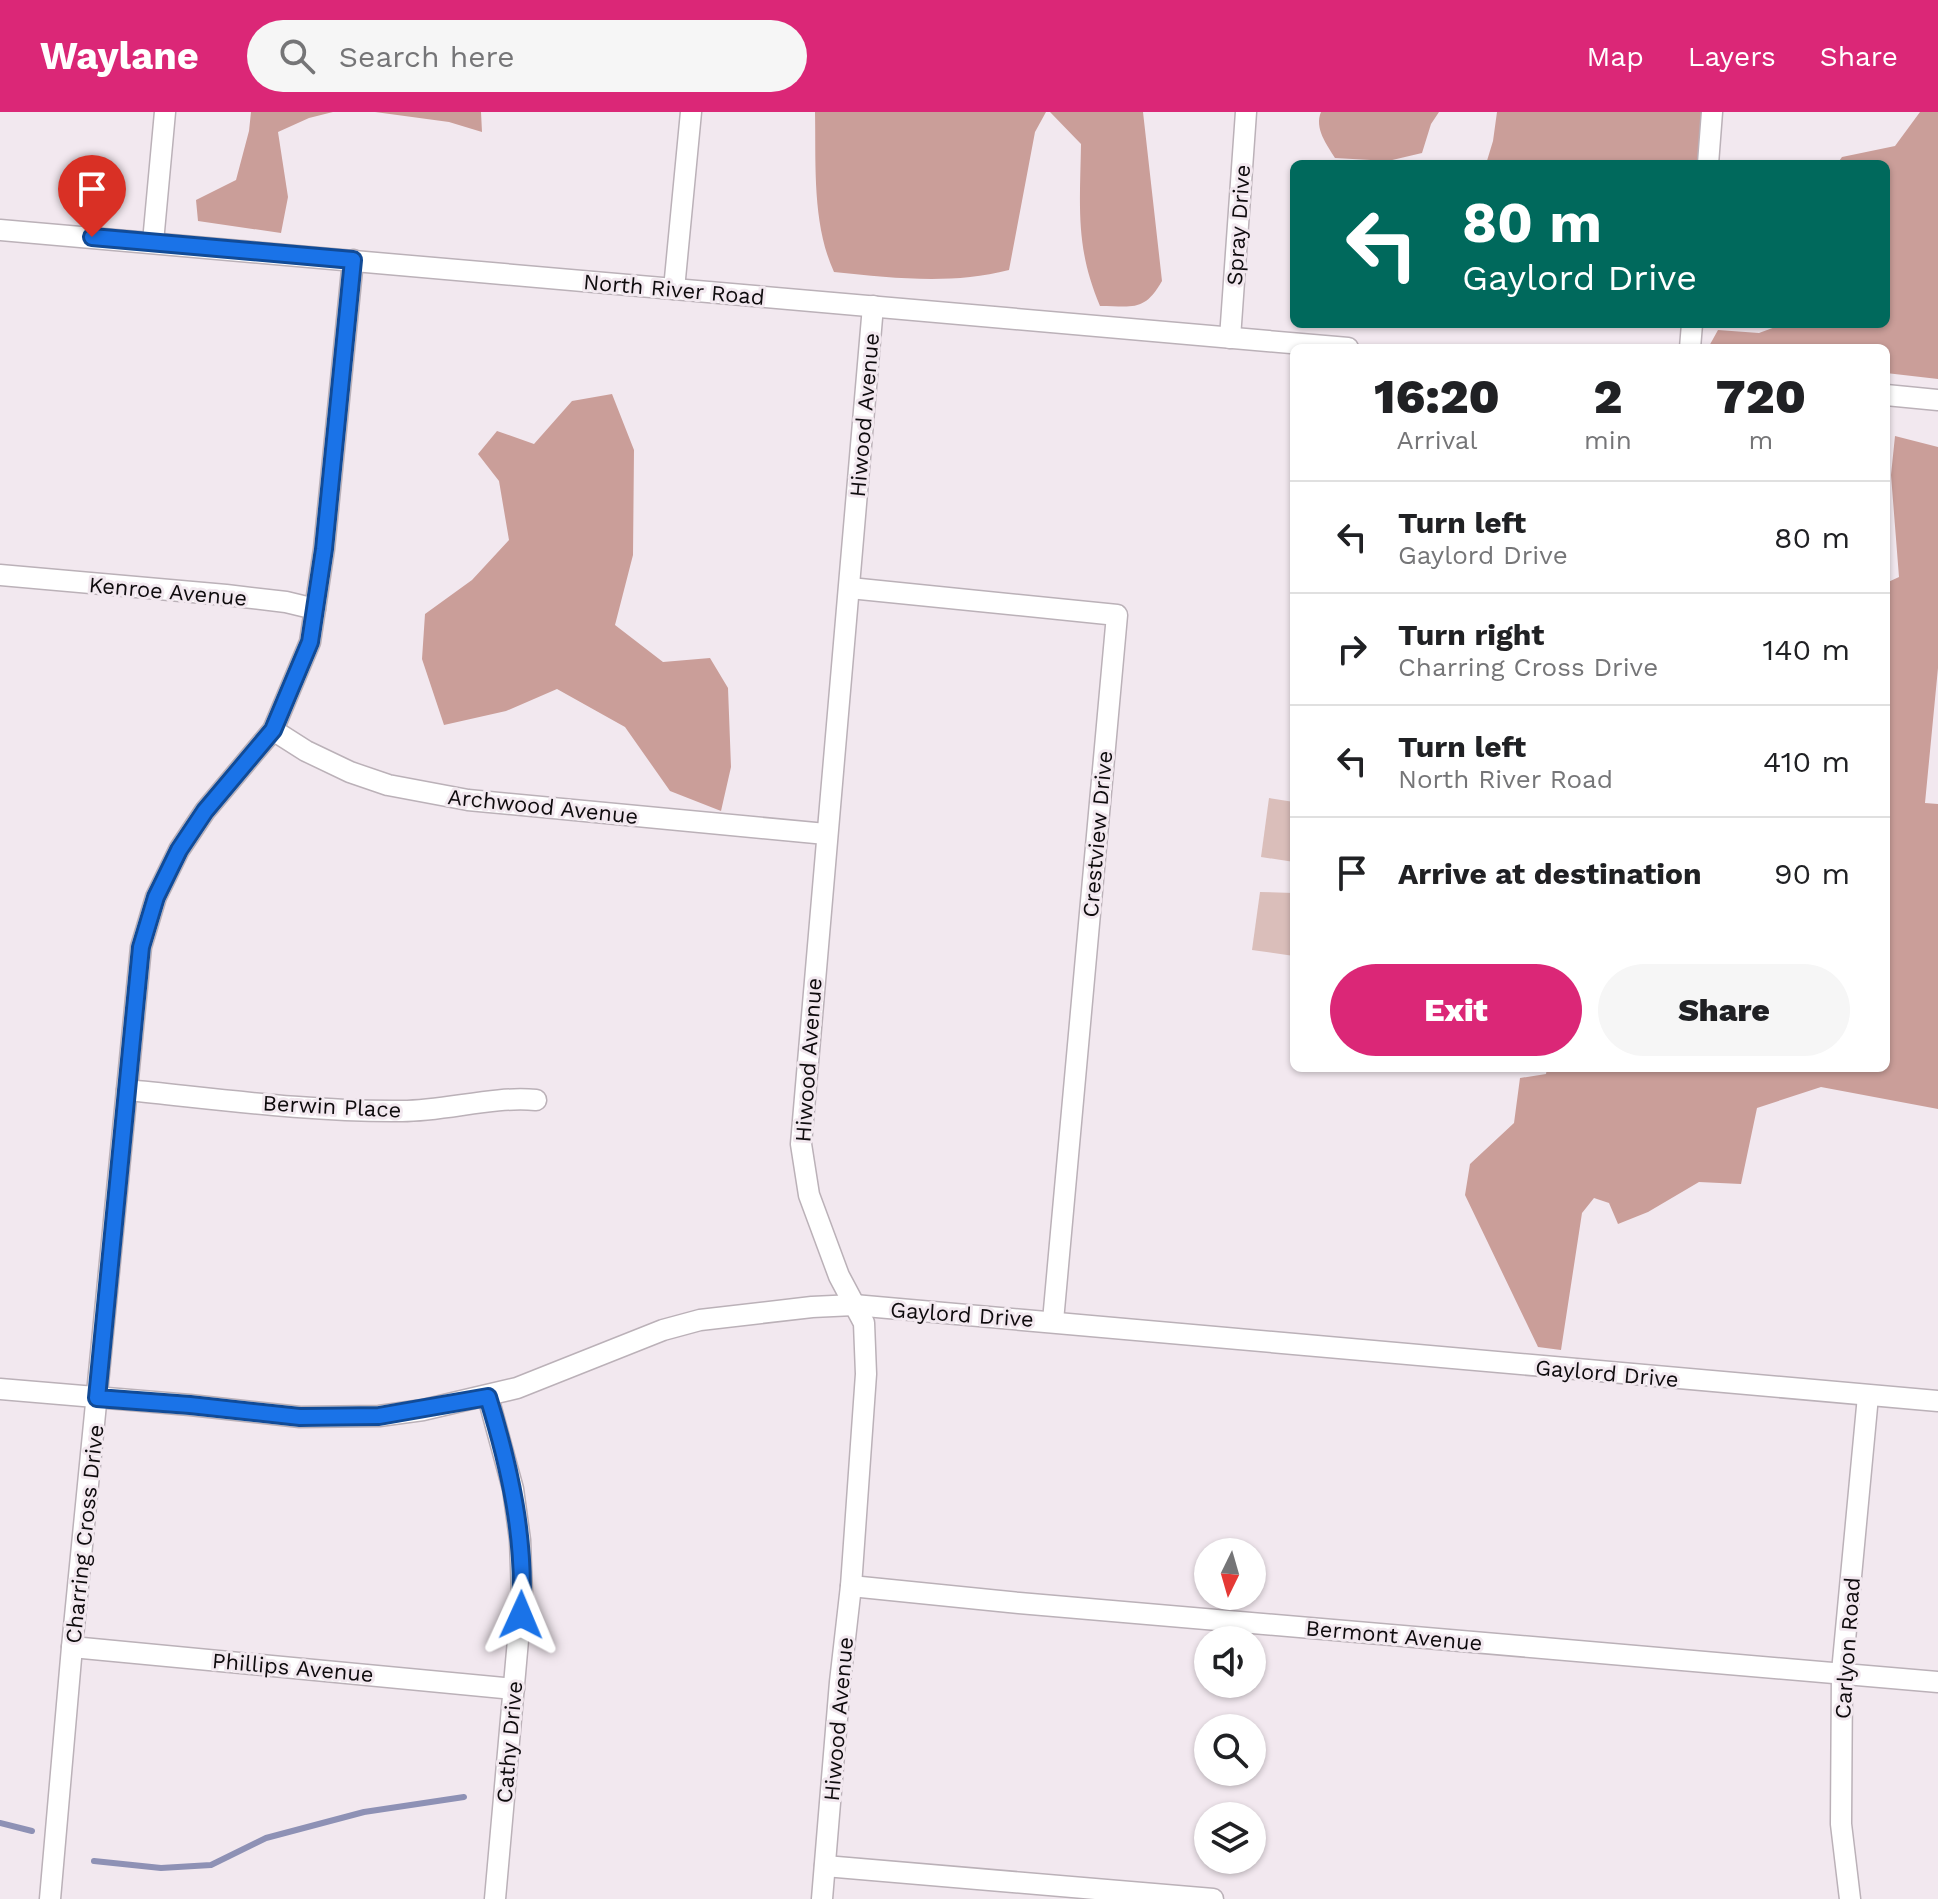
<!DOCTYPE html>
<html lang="en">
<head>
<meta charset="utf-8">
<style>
	:root { --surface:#fff; --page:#f6f6f6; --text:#202124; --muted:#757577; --line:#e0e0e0; --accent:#db2777 }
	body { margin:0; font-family:"Work Sans",sans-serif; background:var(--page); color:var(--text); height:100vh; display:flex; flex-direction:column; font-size:30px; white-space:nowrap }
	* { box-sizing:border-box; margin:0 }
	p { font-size:26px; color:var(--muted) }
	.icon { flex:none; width:44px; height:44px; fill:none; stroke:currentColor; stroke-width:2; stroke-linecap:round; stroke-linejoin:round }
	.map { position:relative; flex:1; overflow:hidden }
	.details { position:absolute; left:1290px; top:232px; width:600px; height:728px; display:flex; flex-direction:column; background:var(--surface); border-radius:12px; box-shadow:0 2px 6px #0004 }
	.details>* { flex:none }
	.banner { position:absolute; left:1290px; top:48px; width:600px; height:168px; border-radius:12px; box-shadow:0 2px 6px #0004; background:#00695c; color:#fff; overflow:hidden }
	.needle { width:52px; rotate:185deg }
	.fabs { position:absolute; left:1194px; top:1426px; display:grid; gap:16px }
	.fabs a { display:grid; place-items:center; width:72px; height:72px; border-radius:50%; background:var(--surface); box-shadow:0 2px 6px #0004; font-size:40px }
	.pin { position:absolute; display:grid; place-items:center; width:68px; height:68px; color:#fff; margin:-82px -34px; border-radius:50% 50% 50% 0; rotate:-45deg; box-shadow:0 0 8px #0007 }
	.pin .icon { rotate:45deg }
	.me { position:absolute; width:88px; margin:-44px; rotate:1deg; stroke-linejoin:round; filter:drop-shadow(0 0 6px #0008) }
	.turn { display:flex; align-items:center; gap:28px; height:168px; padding:0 40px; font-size:36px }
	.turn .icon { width:104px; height:104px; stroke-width:2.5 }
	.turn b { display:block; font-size:56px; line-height:68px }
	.eta { display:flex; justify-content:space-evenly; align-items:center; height:136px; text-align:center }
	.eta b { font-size:48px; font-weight:800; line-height:56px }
	.action { display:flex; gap:16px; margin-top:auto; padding:16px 40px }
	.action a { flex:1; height:92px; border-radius:48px; background:var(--accent); color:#fff; font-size:32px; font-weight:800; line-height:92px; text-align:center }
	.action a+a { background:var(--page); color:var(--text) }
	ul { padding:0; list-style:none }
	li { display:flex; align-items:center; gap:24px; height:112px; padding:0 40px; border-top:2px solid var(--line) }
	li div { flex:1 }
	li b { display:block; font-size:30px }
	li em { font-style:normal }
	header { display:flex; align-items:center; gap:48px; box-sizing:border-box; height:112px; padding:0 40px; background:var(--accent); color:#fff }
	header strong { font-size:38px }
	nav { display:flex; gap:44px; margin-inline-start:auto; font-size:28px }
	.search { width:560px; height:72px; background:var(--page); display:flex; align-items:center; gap:20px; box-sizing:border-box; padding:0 28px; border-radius:44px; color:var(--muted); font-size:30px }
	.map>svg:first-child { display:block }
	.green { fill:#dabeba }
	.forest { fill:#ca9e99 }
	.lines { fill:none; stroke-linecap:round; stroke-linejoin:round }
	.stream { stroke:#8e91b5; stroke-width:6 }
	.minor-casing { stroke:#bbb1b8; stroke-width:23 }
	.minor { stroke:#fff; stroke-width:20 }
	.route-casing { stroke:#114b97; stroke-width:20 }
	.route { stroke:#1a73e8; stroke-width:14 }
	.labels { text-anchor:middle; stroke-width:6; stroke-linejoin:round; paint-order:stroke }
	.street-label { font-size:22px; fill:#0e0b0d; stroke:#f2e8ef }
</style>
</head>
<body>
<header>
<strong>Waylane</strong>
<div class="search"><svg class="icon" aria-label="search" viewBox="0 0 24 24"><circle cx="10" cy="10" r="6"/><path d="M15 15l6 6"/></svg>Search here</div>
<nav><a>Map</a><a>Layers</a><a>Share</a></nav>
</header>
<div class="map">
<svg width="1938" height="1787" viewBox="0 0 1938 1787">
	<rect width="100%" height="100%" fill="#f2e8ef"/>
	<g class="green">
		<path d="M1269,686L1294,690V750L1261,745Z"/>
		<path d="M1260,780L1294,781V844L1252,838Z"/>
	</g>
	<g class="forest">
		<path d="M251,0H333L309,6L278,20L288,85L281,121L198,109L196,88L236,68L249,19Z"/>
		<path d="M375,0H481L482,20L449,10Z"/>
		<path d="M815,0H1046L1035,20L1009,158C950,173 894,166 834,160C812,112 816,52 815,0Z"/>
		<path d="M1050,0H1143L1162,169C1144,200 1134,194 1100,194C1075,135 1080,94 1081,32Z"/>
		<path d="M1321,0H1439L1431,12L1422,41L1388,49L1335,46C1327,33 1314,16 1321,0Z"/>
		<path d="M1497,0H1704L1699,52H1486L1493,29Z"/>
		<path d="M1920,0H1938V267L1886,261V236H1708L1718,218L1759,221L1783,212H1886V52H1837L1842,45L1895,34Z"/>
		<path d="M612,282L634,338L633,443L615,513L663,550L710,546L728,576L731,655L721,699L670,679L625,615L557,577L506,599L444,613L422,547L425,502L472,468L509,428L499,369L478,342L497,319L534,332L572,289Z"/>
		<path d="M1895,324L1938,335V556L1925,691L1938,692V997L1821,975L1757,996L1741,1072L1699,1070L1648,1100L1618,1112L1609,1091L1594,1086L1582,1101L1561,1238L1538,1235L1465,1083L1470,1052L1514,1011L1520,966L1546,962L1547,956H1886V471L1899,465L1891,363Z"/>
	</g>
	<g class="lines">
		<g class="stream">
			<path d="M0,1711L32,1719"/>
			<path d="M94,1749L161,1756L211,1753L266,1726L364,1700L464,1685"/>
		</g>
		<g class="minor-casing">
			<g id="minor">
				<path d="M1708,52L1712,0"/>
				<path d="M0,118L1348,236"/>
				<path d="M153,130L165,0"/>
				<path d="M674,177L691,0"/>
				<path d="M1230,226L1246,0"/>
				<path d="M1690,236L1692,212"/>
				<path d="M1886,283L1938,288"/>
				<path d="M0,463L226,483L286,490L315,497"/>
				<path d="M850,476L1117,503L1053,1209"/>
				<path d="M273,618L306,639L350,660L388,673L468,688L826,722"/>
				<path d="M127,978C218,987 310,1000 402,999C447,999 491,984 536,988"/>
				<path d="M0,1277L190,1293L300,1305L379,1304L423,1298L517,1276L663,1218L700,1208L812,1195L854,1193L1938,1289"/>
				<path d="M488,1285L513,1377L520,1428L522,1483L495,1787"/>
				<path d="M851,1474L1019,1491L1938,1570"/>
				<path d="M72,1535L514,1577"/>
				<path d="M825,1754L1213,1787"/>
				<path d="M50,1787L72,1535L141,835L156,785L179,738L205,699L273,618L310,530L324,437L353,148"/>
				<path d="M822,1787L840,1570L851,1474L866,1262L864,1211L839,1164L809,1083L801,1032L873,194"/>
				<path d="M1850,1787L1841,1712L1842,1560L1868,1284"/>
			</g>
		</g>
		<use href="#minor" class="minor"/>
	</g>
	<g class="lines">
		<g class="route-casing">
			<path id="route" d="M92,125L353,148L324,437L310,530L273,618L205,699L179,738L156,785L141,835L97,1286L190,1293L300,1305L379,1304L488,1285C510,1356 526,1428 521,1503"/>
		</g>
		<use href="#route" class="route"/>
	</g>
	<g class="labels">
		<g class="street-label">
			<text transform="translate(1238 113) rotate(-86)" y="8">Spray Drive</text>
			<text transform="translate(674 177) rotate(5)" y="8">North River Road</text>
			<text transform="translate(864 303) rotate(-85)" y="8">Hiwood Avenue</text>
			<text transform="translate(168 479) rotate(5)" y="8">Kenroe Avenue</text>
			<text transform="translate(543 694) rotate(6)" y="8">Archwood Avenue</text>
			<text transform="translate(1097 722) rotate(-85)" y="8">Crestview Drive</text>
			<text transform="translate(808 948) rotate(-86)" y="8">Hiwood Avenue</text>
			<text transform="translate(332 994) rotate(3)" y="8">Berwin Place</text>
			<text transform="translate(962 1202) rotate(4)" y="8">Gaylord Drive</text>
			<text transform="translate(1607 1261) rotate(5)" y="8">Gaylord Drive</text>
			<text transform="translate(84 1422) rotate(-84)" y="8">Charring Cross Drive</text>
			<text transform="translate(1394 1523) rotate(5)" y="8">Bermont Avenue</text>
			<text transform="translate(1847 1536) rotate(-86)" y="8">Carlyon Road</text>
			<text transform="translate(293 1555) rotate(5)" y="8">Phillips Avenue</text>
			<text transform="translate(838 1607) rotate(-85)" y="8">Hiwood Avenue</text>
			<text transform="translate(509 1630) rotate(-85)" y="8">Cathy Drive</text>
		</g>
	</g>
</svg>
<div class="fabs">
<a><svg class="needle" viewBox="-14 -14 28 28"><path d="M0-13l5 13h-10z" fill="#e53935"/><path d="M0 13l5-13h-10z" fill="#757577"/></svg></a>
<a><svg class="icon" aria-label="sound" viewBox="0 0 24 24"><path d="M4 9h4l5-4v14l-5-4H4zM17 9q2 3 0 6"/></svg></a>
<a><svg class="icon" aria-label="search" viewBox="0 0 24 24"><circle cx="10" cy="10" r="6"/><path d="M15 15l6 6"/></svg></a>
<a><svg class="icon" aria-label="layers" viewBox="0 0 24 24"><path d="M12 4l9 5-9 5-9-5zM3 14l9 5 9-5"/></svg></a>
</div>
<div class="pin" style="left:92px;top:125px;background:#d93025"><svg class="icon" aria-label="arrive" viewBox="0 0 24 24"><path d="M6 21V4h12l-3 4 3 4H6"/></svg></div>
<svg class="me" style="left:521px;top:1503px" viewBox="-20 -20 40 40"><path d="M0-17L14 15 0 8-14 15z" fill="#1a73e8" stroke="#fff" stroke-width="4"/></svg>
<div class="banner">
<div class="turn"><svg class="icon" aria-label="left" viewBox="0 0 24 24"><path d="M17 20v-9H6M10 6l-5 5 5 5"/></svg><div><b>80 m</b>Gaylord Drive</div></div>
</div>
<section class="details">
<div class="eta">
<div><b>16:20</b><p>Arrival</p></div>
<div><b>2</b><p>min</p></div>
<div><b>720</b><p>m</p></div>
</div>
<ul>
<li><svg class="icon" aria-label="left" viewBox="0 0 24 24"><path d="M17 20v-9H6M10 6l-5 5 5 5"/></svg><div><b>Turn left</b><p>Gaylord Drive</p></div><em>80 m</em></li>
<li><svg class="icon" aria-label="right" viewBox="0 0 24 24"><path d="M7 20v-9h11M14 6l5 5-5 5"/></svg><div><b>Turn right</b><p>Charring Cross Drive</p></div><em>140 m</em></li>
<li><svg class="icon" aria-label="left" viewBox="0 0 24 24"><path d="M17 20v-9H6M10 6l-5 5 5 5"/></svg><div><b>Turn left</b><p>North River Road</p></div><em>410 m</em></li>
<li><svg class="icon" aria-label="arrive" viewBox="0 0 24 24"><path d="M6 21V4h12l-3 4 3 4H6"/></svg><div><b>Arrive at destination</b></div><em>90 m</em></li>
</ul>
<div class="action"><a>Exit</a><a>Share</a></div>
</section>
</div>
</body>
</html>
